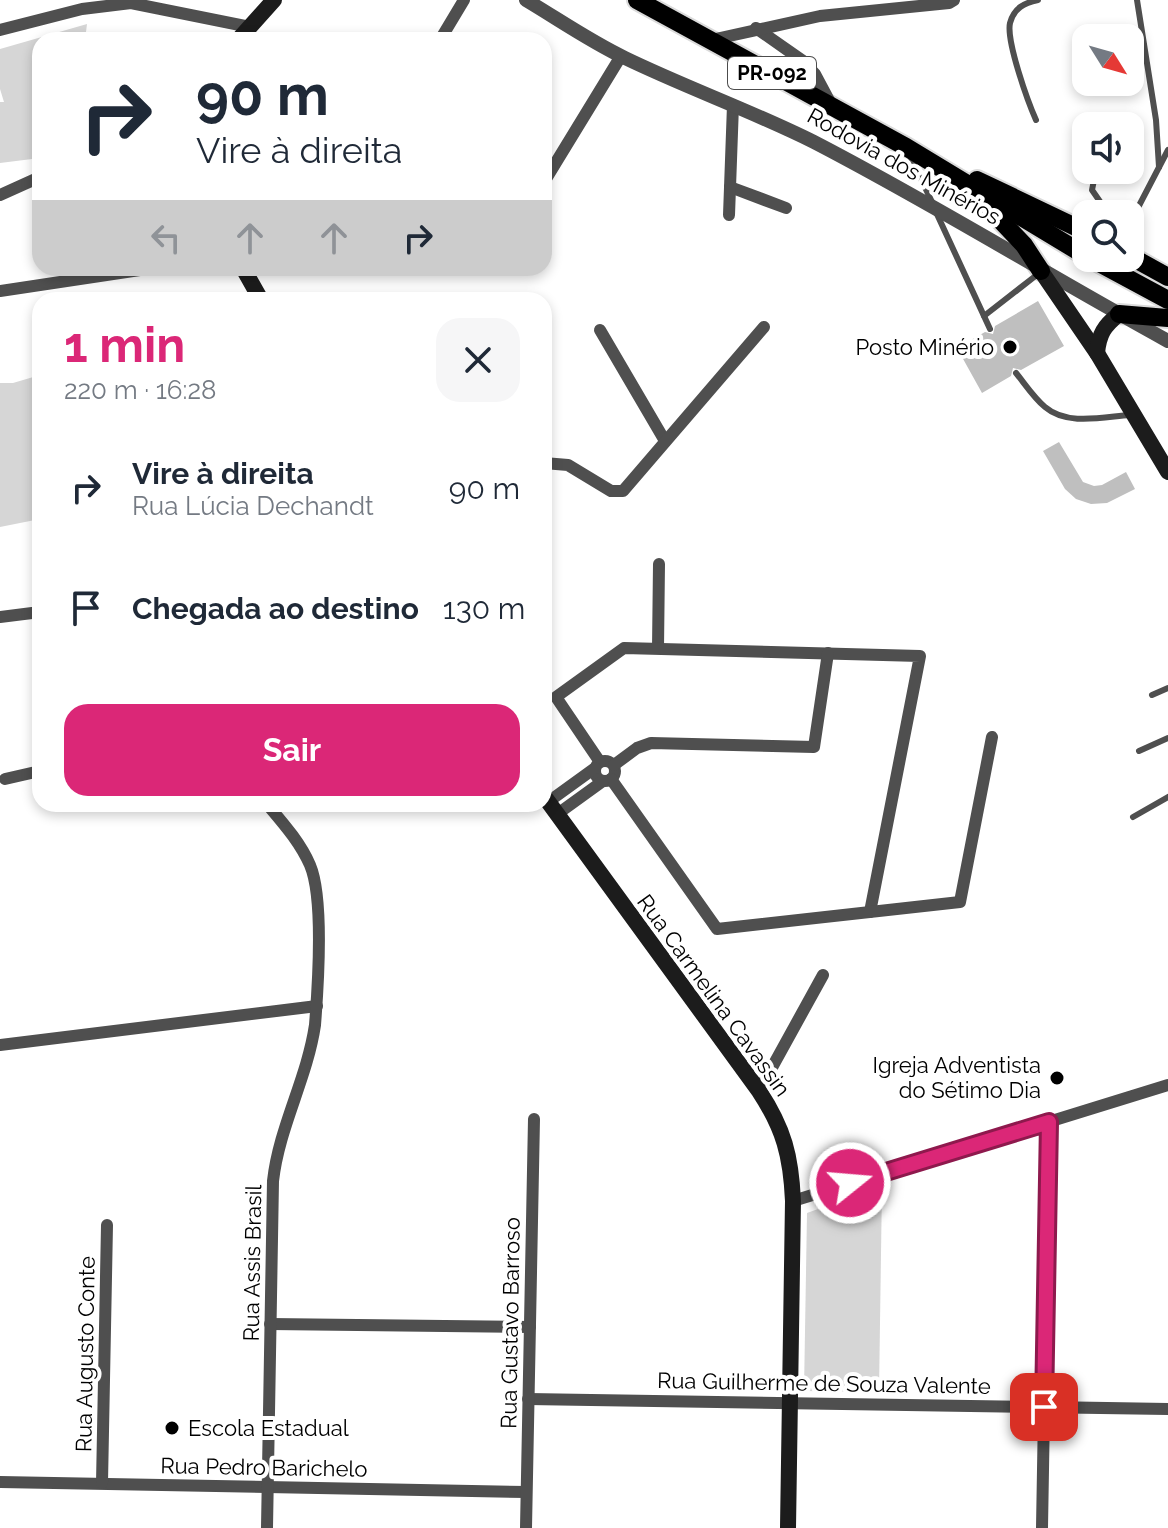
<!DOCTYPE html>
<html lang="pt">
<head>
<meta charset="utf-8">
<style>
	:root { --surface:#fff; --page:#f6f6f7; --text:#1f2937; --muted:#747a83; --accent:#db2777 }
	body { margin:0; font-family:Raleway,sans-serif; background:var(--page); color:var(--text); height:100vh; display:flex; flex-direction:column; font-size:30px; white-space:nowrap }
	* { box-sizing:border-box; margin:0 }
	p { font-size:26px; color:var(--muted) }
	.icon { flex:none; width:44px; height:44px; fill:none; stroke:currentColor; stroke-width:2; stroke-linecap:round; stroke-linejoin:round }
	.map { position:relative; flex:1; overflow:hidden }
	.drawer { position:absolute; left:32px; top:292px; width:520px; height:520px; display:flex; flex-direction:column; background:var(--surface); border-radius:24px; box-shadow:0 4px 12px #0003 }
	.drawer>* { flex:none }
	.hud { position:absolute; left:32px; top:32px; width:520px; height:244px; border-radius:24px; box-shadow:0 4px 12px #0003; background:#fff; color:var(--text); overflow:hidden }
	.needle { width:52px; rotate:127deg }
	.tools { position:absolute; left:1072px; top:24px; display:grid; gap:16px }
	.tools a { display:grid; place-items:center; width:72px; height:72px; border-radius:16px; background:var(--surface); box-shadow:0 4px 12px #0003; font-size:40px }
	.pin { position:absolute; display:grid; place-items:center; width:68px; height:68px; color:#fff; margin:-34px; border-radius:16px; box-shadow:0 4px 12px #0006 }
	.me { position:absolute; width:88px; margin:-44px; rotate:73deg; stroke-linejoin:round; filter:drop-shadow(0 0 6px #0008) }
	.turn { display:flex; align-items:center; gap:28px; height:168px; padding:0 32px; font-size:36px }
	.turn .icon { width:104px; height:104px; stroke-width:2.5 }
	.turn b { display:block; font-size:56px; line-height:68px }
	.lanes { display:flex; align-items:center; height:76px; padding:0 32px; background:#0003; justify-content:center; gap:40px; direction:ltr }
	.lanes .off { opacity:.35 }
	.round { display:grid; place-items:center; flex:none; width:84px; height:84px; border-radius:24px; background:var(--page) }
	.headline { display:flex; align-items:center; justify-content:space-between; height:136px; padding:0 32px }
	h1 { font-size:48px; font-weight:700; line-height:60px; color:var(--accent) }
	.cta { display:flex; gap:16px; margin-top:auto; padding:16px 32px }
	.cta a { flex:1; height:92px; border-radius:24px; background:var(--accent); color:#fff; font-size:32px; font-weight:700; line-height:92px; text-align:center }
	ul { padding:0; list-style:none }
	li { display:flex; align-items:center; gap:24px; height:120px; padding:0 32px }
	li div { flex:1 }
	li b { display:block; font-size:30px }
	li em { font-style:normal }
	.map>svg:first-child { display:block }
	.green { fill:#d6d6d6 }
	.building { fill:#bfbfbf }
	.lines { fill:none; stroke-linecap:round; stroke-linejoin:round }
	.primary-casing { stroke:#dbdbdb; stroke-width:22 }
	.service { stroke:#4f4f4f; stroke-width:6 }
	.minor { stroke:#4f4f4f; stroke-width:12 }
	.tertiary { stroke:#4f4f4f; stroke-width:14 }
	.secondary { stroke:#1c1c1c; stroke-width:16 }
	.primary { stroke:#000; stroke-width:18 }
	.route-casing { stroke:#8e194d; stroke-width:20 }
	.route { stroke:#db2777; stroke-width:14 }
	.poi-dot { fill:#000; stroke:#fff; stroke-width:3 }
	.labels { text-anchor:middle; stroke-width:8; stroke-linejoin:round; paint-order:stroke }
	.shield { fill:#fff; stroke:#4c4c4c; stroke-width:2 }
	.shield-label { font-size:20px; font-weight:bold; fill:#000 }
	.street-label { font-size:22px; fill:#000; stroke:#fff }
	.poi-label { font-size:22px; fill:#000; stroke:#fff; text-anchor:end }
</style>
</head>
<body>
<div class="map">
<svg width="1168" height="1528" viewBox="0 0 1168 1528">
	<rect width="100%" height="100%" fill="#fff"/>
	<g class="green">
		<path d="M87,24L85,40H40V158L0,163V102H4L0,89V49Z"/>
		<path d="M40,375V519L0,527V383H13Z"/>
		<path d="M882,1186L879,1392L804,1391L807,1213Z"/>
	</g>
	<g class="building">
		<path d="M1038,301L1064,346L1021,370L1013,368L1011,376L982,393L957,348L985,332L993,334L995,326Z"/>
		<path d="M1059,442L1083,482L1094,486L1102,485L1126,472L1135,489L1107,503L1091,504L1076,499L1065,489L1043,451Z"/>
	</g>
	<g class="lines">
		<g class="primary-casing">
			<g id="primary">
				<path d="M637,0L906,147L1086,256"/>
				<path d="M977,180L1086,232"/>
				<path d="M988,207L1024,245L1041,271"/>
				<path d="M1130,256L1168,277"/>
				<path d="M1090,258L1168,300"/>
				<path d="M1119,314L1168,318"/>
			</g>
		</g>
		<g class="service">
			<path d="M1137,0L1156,120L1159,167"/>
			<path d="M1036,120C1028,102 1006,41 1010,23C1014,8 1024,3 1038,0"/>
			<path d="M909,154L932,202"/>
			<path d="M1096,170L1092,190L1101,203L1116,214"/>
			<path d="M936,212L990,329"/>
			<path d="M1130,223L1168,150"/>
			<path d="M984,316L1038,274"/>
			<path d="M1016,373C1025,384 1034,398 1045,407C1067,426 1103,417 1130,415"/>
			<path d="M1152,695L1168,688"/>
			<path d="M1139,751L1168,738"/>
			<path d="M1133,817L1168,797"/>
		</g>
		<g class="minor">
			<path d="M756,28L803,61L815,74L831,104"/>
			<path d="M0,30L82,9L131,3L250,27"/>
			<path d="M440,40L464,0"/>
			<path d="M711,40L820,16L949,3L954,0"/>
			<path d="M544,182L621,56"/>
			<path d="M730,187L786,208"/>
			<path d="M0,195L40,177"/>
			<path d="M729,215L733,105"/>
			<path d="M0,291L153,268"/>
			<path d="M600,330L665,441"/>
			<path d="M544,463L568,465L611,491H623L764,327"/>
			<path d="M0,617L40,612"/>
			<path d="M658,648L659,564"/>
			<circle cx="605" cy="771" r="10"/>
			<path d="M600,762L556,697L624,648L920,656L870,912"/>
			<path d="M614,765L637,748L651,743L814,747L828,653"/>
			<path d="M5,779L40,771"/>
			<path d="M611,779L717,929L960,902L992,737"/>
			<path d="M548,802L595,768"/>
			<path d="M556,815L603,781"/>
			<path d="M0,1045L317,1006"/>
			<path d="M759,1091L823,975"/>
			<path d="M793,1201L1168,1085"/>
			<path d="M270,1324L530,1327"/>
			<path d="M528,1399L1168,1409"/>
			<path d="M0,1482L526,1492"/>
			<path d="M102,1483L107,1225"/>
			<path d="M267,1528L273,1181C279,1127 307,1079 315,1025C318,987 324,898 310,865C300,842 283,823 267,804"/>
			<path d="M526,1528L534,1119"/>
			<path d="M1042,1528L1049,1122"/>
		</g>
		<path class="tertiary" d="M526,0C558,19 591,42 625,58C687,88 752,111 814,142C934,204 1049,276 1168,341"/>
		<g class="secondary">
			<path d="M238,40L274,0"/>
			<path d="M243,268L261,300"/>
			<path d="M1041,271L1097,353L1168,472"/>
			<path d="M1097,353C1099,334 1104,326 1119,314"/>
			<path d="M544,796L759,1091C784,1129 791,1156 793,1201L788,1528"/>
		</g>
		<use href="#primary" class="primary"/>
	</g>
	<g class="lines">
		<g class="route-casing">
			<path id="route" d="M850,1183L1049,1122L1044,1407"/>
		</g>
		<use href="#route" class="route"/>
	</g>
	<g class="poi-dot">
		<circle cx="1010" cy="347" r="8"/>
		<circle cx="1057" cy="1078" r="8"/>
		<circle cx="172" cy="1428" r="8"/>
	</g>
	<g class="labels">
		<rect class="shield" x="728" y="57" width="88" height="32" rx="6"/>
		<g class="shield-label">
			<text x="772" y="80">PR-092</text>
		</g>
		<g class="street-label">
			<text transform="translate(904 166) rotate(29)" y="8">Rodovia dos Minérios</text>
			<text transform="translate(714 995) rotate(54)" y="8">Rua Carmelina Cavassin</text>
			<text transform="translate(252 1263) rotate(-89)" y="8">Rua Assis Brasil</text>
			<text transform="translate(510 1323) rotate(-89)" y="8">Rua Gustavo Barroso</text>
			<text transform="translate(85 1354) rotate(-89)" y="8">Rua Augusto Conte</text>
			<text transform="translate(824 1383) rotate(1)" y="8">Rua Guilherme de Souza Valente</text>
			<text transform="translate(264 1467) rotate(1)" y="8">Rua Pedro Barichelo</text>
		</g>
		<g class="poi-label">
			<text x="994" y="355">Posto Minério</text>
			<text x="1041" y="1073">Igreja Adventista<tspan x="1041" dy="25">do Sétimo Dia</tspan></text>
			<text x="188" y="1436" text-anchor="start">Escola Estadual</text>
		</g>
	</g>
</svg>
<div class="tools">
<a><svg class="needle" viewBox="-14 -14 28 28"><path d="M0-13l5 13h-10z" fill="#e53935"/><path d="M0 13l5-13h-10z" fill="#747a83"/></svg></a>
<a><svg class="icon" aria-label="sound" viewBox="0 0 24 24"><path d="M4 9h4l5-4v14l-5-4H4zM17 9q2 3 0 6"/></svg></a>
<a><svg class="icon" aria-label="search" viewBox="0 0 24 24"><circle cx="10" cy="10" r="6"/><path d="M15 15l6 6"/></svg></a>
</div>
<div class="pin" style="left:1044px;top:1407px;background:#d93025"><svg class="icon" aria-label="arrive" viewBox="0 0 24 24"><path d="M6 21V4h12l-3 4 3 4H6"/></svg></div>
<svg class="me" style="left:850px;top:1183px" viewBox="-20 -20 40 40"><circle r="17" fill="#db2777" stroke="#fff" stroke-width="3"/><path d="M0-11L8 9 0 5-8 9z" fill="#fff"/></svg>
<div class="hud">
<div class="turn"><svg class="icon" aria-label="right" viewBox="0 0 24 24"><path d="M7 20v-9h11M14 6l5 5-5 5"/></svg><div><b>90 m</b>Vire à direita</div></div>
<div class="lanes"><svg class="icon off" aria-label="left" viewBox="0 0 24 24"><path d="M17 20v-9H6M10 6l-5 5 5 5"/></svg><svg class="icon off" aria-label="ahead" viewBox="0 0 24 24"><path d="M12 20V5M6 11l6-6 6 6"/></svg><svg class="icon off" aria-label="ahead" viewBox="0 0 24 24"><path d="M12 20V5M6 11l6-6 6 6"/></svg><svg class="icon" aria-label="right" viewBox="0 0 24 24"><path d="M7 20v-9h11M14 6l5 5-5 5"/></svg></div>
</div>
<section class="drawer">
<div class="headline"><div><h1>1 min</h1><p>220 m · 16:28</p></div><a class="round"><svg class="icon" aria-label="close" viewBox="0 0 24 24"><path d="M6 6l12 12M18 6L6 18"/></svg></a></div>
<ul>
<li><svg class="icon" aria-label="right" viewBox="0 0 24 24"><path d="M7 20v-9h11M14 6l5 5-5 5"/></svg><div><b>Vire à direita</b><p>Rua Lúcia Dechandt</p></div><em>90 m</em></li>
<li><svg class="icon" aria-label="arrive" viewBox="0 0 24 24"><path d="M6 21V4h12l-3 4 3 4H6"/></svg><div><b>Chegada ao destino</b></div><em>130 m</em></li>
</ul>
<div class="cta"><a>Sair</a></div>
</section>
</div>
</body>
</html>
